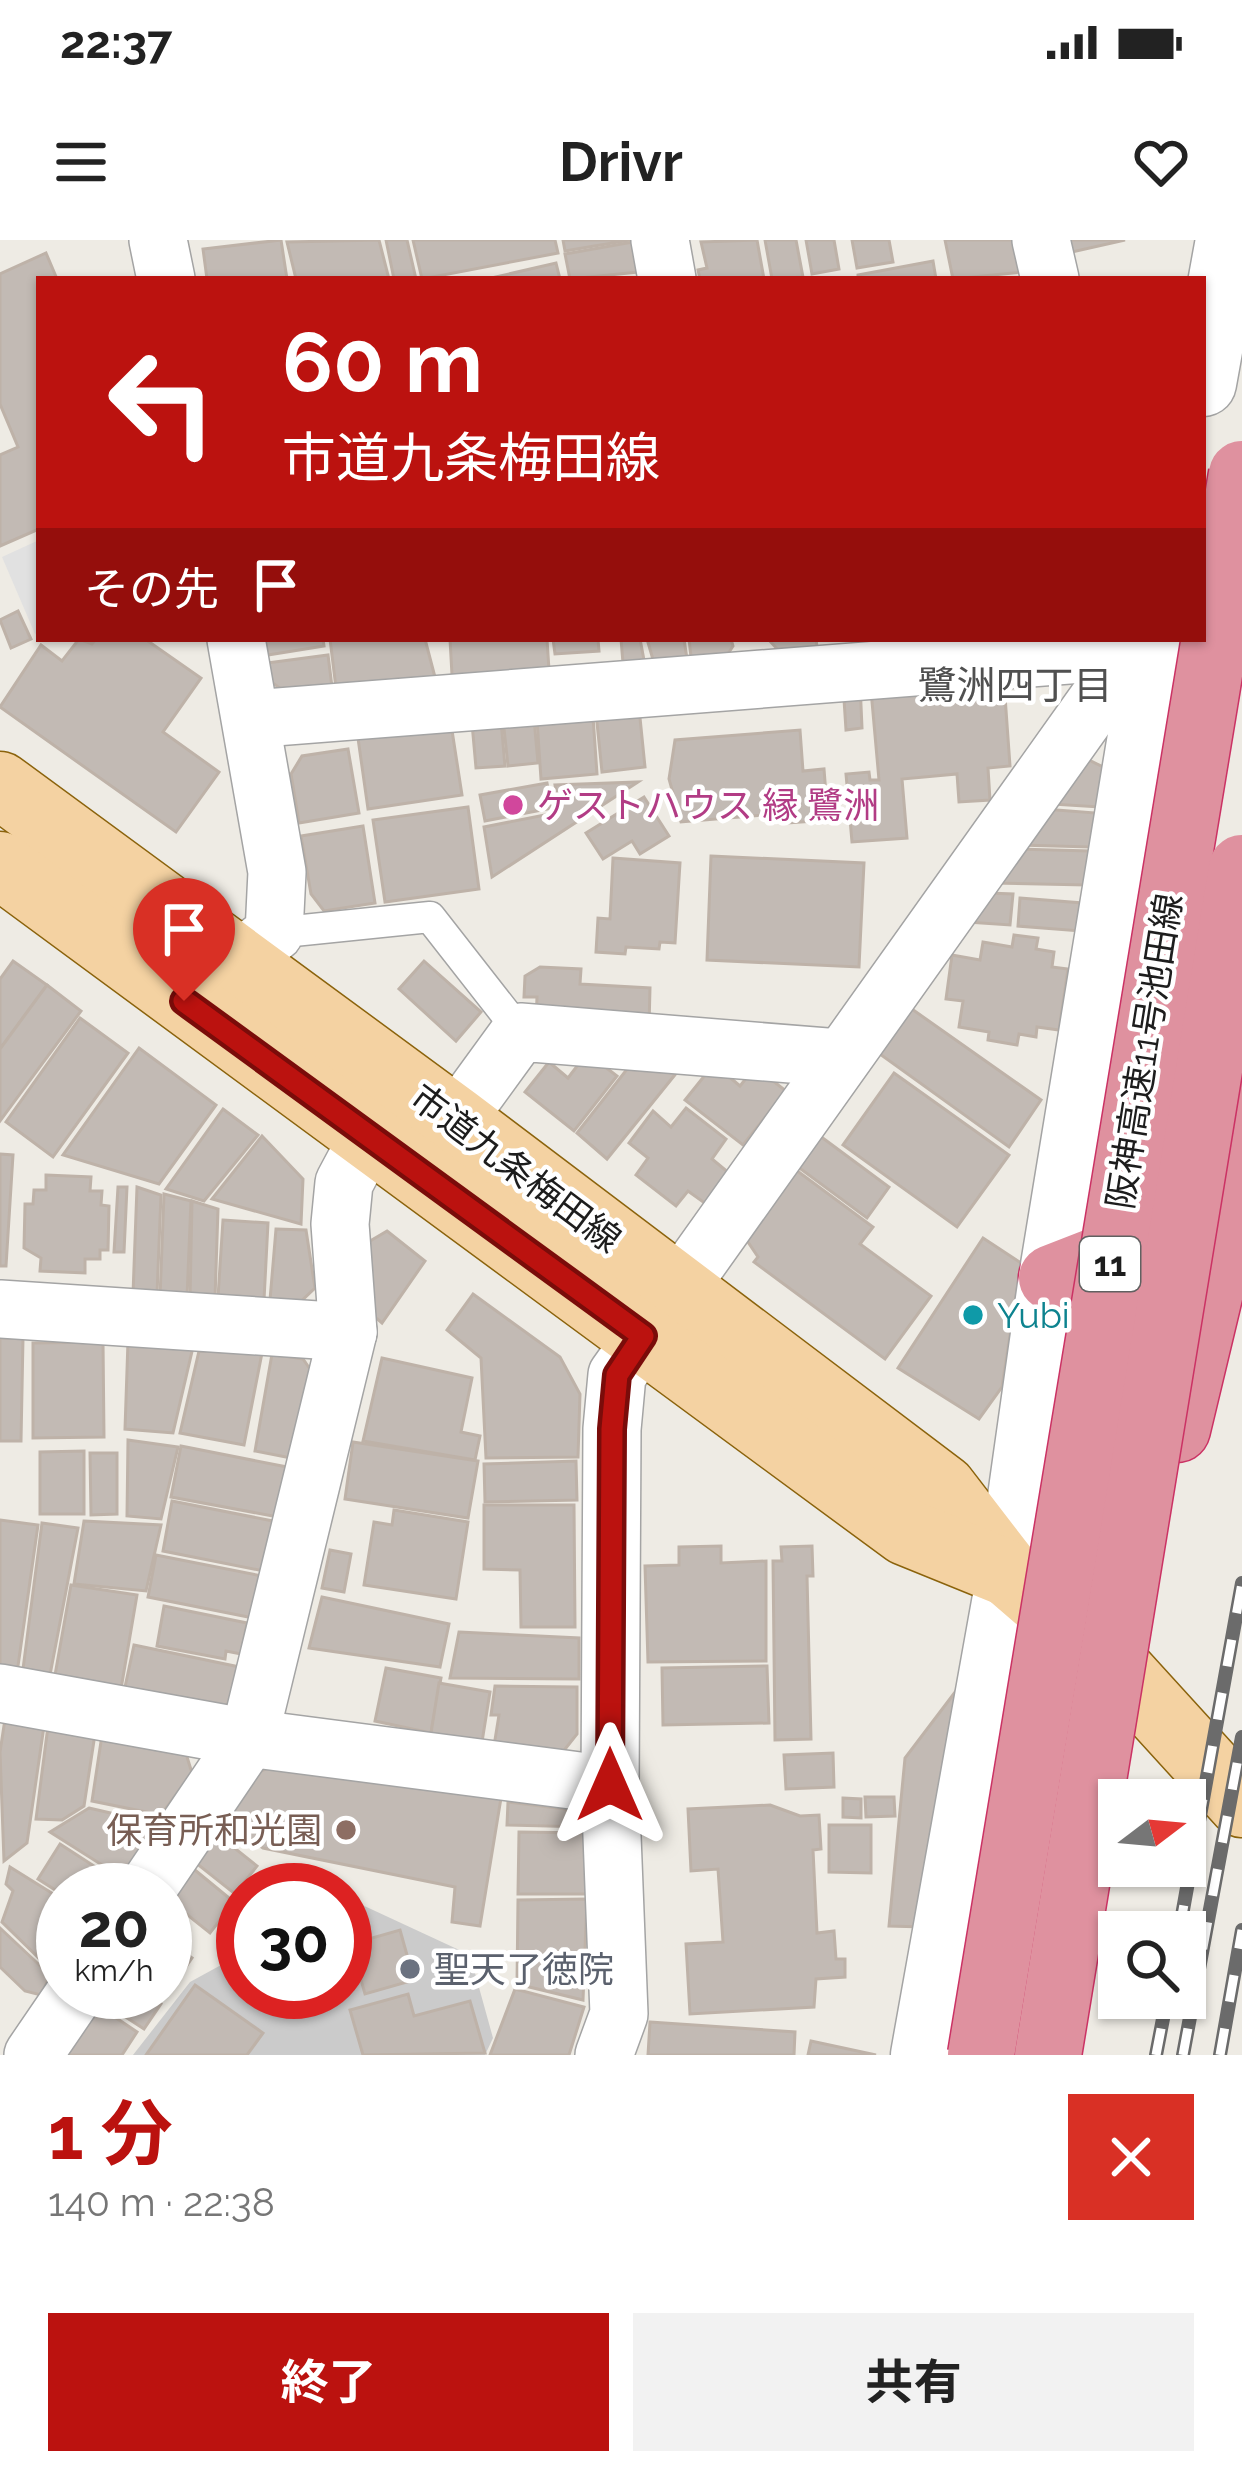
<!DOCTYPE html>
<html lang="ja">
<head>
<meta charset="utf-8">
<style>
	:root { --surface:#fff; --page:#f2f2f2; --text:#222; --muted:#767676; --accent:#bb120f }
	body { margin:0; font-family:Raleway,"Noto Sans JP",sans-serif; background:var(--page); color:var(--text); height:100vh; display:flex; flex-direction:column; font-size:45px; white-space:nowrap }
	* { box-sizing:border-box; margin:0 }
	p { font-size:39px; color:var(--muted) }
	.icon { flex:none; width:66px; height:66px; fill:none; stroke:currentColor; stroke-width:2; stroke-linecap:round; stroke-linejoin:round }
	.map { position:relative; height:1815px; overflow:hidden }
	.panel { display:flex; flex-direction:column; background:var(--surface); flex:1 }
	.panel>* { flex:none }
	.banner { position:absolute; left:36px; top:36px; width:1170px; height:366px; border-radius:0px; box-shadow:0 3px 9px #0004; background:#bb120f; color:#fff; overflow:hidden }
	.needle { width:78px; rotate:74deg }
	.buttons { position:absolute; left:1098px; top:1539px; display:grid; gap:24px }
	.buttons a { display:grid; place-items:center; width:108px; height:108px; border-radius:0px; background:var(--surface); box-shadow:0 3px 9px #0004; font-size:60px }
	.speed { position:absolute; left:36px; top:1623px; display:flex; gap:24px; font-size:60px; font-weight:700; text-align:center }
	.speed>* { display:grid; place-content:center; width:156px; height:156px; border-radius:50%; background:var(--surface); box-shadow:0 3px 9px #0004; line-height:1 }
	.speed small { font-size:30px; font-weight:400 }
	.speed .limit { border:18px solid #d22; background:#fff; color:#111 }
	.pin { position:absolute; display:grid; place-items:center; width:102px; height:102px; color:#fff; margin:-123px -51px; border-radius:50% 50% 50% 0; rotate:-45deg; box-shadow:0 0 12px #0007 }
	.pin .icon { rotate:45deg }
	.me { position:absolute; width:132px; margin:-66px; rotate:0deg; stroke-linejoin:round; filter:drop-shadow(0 0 9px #0008) }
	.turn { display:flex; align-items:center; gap:42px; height:252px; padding:0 48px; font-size:54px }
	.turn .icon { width:156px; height:156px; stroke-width:2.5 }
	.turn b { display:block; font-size:84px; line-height:102px }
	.then { display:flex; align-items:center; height:114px; padding:0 48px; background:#0003; gap:24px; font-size:45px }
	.round { display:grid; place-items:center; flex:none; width:126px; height:126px; border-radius:0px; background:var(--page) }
	.overview { display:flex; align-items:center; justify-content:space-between; height:204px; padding:0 48px }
	h1 { font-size:72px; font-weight:700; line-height:90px; color:var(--accent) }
	.cta { display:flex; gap:24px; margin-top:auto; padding:24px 48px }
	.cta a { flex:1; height:138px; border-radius:0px; background:var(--accent); color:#fff; font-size:48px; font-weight:700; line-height:138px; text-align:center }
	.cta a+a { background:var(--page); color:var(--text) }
	.status { display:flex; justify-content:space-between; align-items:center; height:84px; padding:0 60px; background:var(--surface); direction:ltr }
	.status svg { height:33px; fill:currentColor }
	header { display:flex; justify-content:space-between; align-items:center; height:156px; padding:0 48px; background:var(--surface); font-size:54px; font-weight:700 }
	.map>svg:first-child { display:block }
	.religious { fill:#cbcbcb }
	.parking { fill:#e1e1e1 }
	.building { fill:#c2bab4; stroke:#beb2a8; stroke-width:3 }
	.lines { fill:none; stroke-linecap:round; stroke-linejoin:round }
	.service-casing { stroke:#a4a4a4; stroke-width:33 }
	.minor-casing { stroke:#a4a4a4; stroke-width:60 }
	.tertiary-casing { stroke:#a4a4a4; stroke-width:69 }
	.primary-casing { stroke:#8b630c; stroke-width:69 }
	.motorway-casing { stroke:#cb3264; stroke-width:69 }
	.service { stroke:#fff; stroke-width:30 }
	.minor { stroke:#fff; stroke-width:57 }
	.tertiary { stroke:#fff; stroke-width:66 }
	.primary { stroke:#f4d2a2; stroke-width:66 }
	.motorway { stroke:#df919f; stroke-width:66 }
	.rail-casing { stroke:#6b6b6b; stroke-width:14 }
	.rail { stroke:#fff; stroke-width:9; stroke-dasharray:27; stroke-linecap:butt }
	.motorway-bridge-casing { stroke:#cb3264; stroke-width:69; stroke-linecap:butt }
	.motorway-bridge { stroke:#df919f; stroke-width:66 }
	.route-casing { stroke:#7a0c0a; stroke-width:30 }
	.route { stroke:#bb120f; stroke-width:21 }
	.hotel-dot { fill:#d1479c; stroke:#fff; stroke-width:4.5 }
	.culture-dot { fill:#0f9aa8; stroke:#fff; stroke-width:4.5 }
	.education-dot { fill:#8d6e63; stroke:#fff; stroke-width:4.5 }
	.worship-dot { fill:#6b7280; stroke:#fff; stroke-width:4.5 }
	.labels { text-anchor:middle; stroke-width:9; stroke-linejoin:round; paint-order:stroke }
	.shield { fill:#fff; stroke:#616161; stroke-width:3 }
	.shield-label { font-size:33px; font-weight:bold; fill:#1d1d1d }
	.hotel-label { font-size:36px; fill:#b23c85; stroke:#fff; text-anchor:start }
	.street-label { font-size:36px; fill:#1d1d1d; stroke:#fff }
	.culture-label { font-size:36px; fill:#0d838f; stroke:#fff; text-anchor:start }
	.education-label { font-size:36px; fill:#785e54; stroke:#fff; text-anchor:end }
	.worship-label { font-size:36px; fill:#5b616d; stroke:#fff; text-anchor:start }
	.neighbourhood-label { font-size:39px; fill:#505050; stroke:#fff }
</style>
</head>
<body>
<div class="status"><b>22:37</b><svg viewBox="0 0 49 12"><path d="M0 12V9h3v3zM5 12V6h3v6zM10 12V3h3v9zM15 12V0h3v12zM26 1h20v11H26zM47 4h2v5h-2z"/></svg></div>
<header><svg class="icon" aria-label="menu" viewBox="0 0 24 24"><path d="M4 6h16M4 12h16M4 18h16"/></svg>Drivr<svg class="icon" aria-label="heart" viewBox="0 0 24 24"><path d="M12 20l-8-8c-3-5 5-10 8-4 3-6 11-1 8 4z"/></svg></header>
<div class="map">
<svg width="1242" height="1815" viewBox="0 0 1242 1815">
	<rect width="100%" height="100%" fill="#eeebe4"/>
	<path class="religious" d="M345,1657L470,1715L493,1798L485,1815H133L190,1742L243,1713V1752H345Z"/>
	<path class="parking" d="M39,300V392L35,394L2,317Z"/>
	<g class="building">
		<path d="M281,0L287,39H207L203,9Z"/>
		<path d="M379,0L389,39H296L287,2Z"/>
		<path d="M386,0H407L416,39H394Z"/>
		<path d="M413,0H555L558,13L422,39Z"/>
		<path d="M563,0H630L565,11Z"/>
		<path d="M644,0L658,30L570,39L565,14Z"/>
		<path d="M757,0L764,39H700L698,30L707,28L701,2Z"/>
		<path d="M765,0H796L803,37L772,39Z"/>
		<path d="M806,0H834L839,29L812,34Z"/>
		<path d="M852,0H889L893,22L857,28Z"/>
		<path d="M945,0H1015L1022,32L953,39Z"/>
		<path d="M1069,0H1125L1072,12Z"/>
		<path d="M46,13L57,39H39V289L0,306V215L18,207L0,164V34Z"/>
		<path d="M933,21L936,39H858V35Z"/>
		<path d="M556,23L560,39H487Z"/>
		<path d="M18,371L31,399L11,408L0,380Z"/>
		<path d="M79,399L92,404L96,399H145L201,438L163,492L219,532L176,592L0,467L41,405L62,421Z"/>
		<path d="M265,399H323L324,406L268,415Z"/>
		<path d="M330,399H425L436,441L336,448Z"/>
		<path d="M450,399H547L549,430L452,435Z"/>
		<path d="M553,399H598L599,411L555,414Z"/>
		<path d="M621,399H640L644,420L623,423Z"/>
		<path d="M647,399H684L687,419L654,423Z"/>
		<path d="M689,399H731L733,406L724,420L691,417Z"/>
		<path d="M768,399H816L817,407L780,412Z"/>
		<path d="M328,415L332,447L285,452L270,441L267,423Z"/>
		<path d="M1003,428L1010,526L988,528L990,560L959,562L957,534L902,539L907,598L852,602L846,534L869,532L870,540H879L870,439Z"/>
		<path d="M860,443L862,488L846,490L843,444Z"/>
		<path d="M638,458L645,527L602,532L595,463Z"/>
		<path d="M592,462L597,534L541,539L536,466Z"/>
		<path d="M533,467L538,523L508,526L502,470Z"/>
		<path d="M500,469L505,526L476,528L471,472Z"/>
		<path d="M449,471L462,555L368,569L356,484Z"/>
		<path d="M800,490L803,531L824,529L828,580L788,583L787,573L681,582L669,539L675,500Z"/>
		<path d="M348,509L359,573L299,583L291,534L302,516Z"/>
		<path d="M1083,517L1103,527L1099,567L1051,564Z"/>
		<path d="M638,542L492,637L484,587L560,572L555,545Z"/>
		<path d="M547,543L552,568L485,581L480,555Z"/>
		<path d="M644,557L669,596L640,614L632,601L603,619L586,593Z"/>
		<path d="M468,567L479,649L385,662L373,580Z"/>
		<path d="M1044,569L1096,573L1090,607L1020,605Z"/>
		<path d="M363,586L375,663L324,671L311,654L301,596Z"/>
		<path d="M1014,609L1090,611L1086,645L995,643Z"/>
		<path d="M711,616L864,623L859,727L707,720Z"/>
		<path d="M613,618L680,623L675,703L660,702L659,709L626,707L625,714L596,712L598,678L610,679Z"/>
		<path d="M988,653L1013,654L1010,685L966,682Z"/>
		<path d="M1020,658L1082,663L1080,691L1018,686Z"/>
		<path d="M1014,695L1038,698L1036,709L1054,712L1052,727L1068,729L1059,790L1037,787L1036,797L1019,794L1017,805L988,800L989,792L959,787L963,761L946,759L952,715L980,720L983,702L1012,707Z"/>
		<path d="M13,721L47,745L0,809V739Z"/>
		<path d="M424,721L481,772L456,801L399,749Z"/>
		<path d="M540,727L581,729L580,744L650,748L649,787L536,781L537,757H524L525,736Z"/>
		<path d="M47,745L81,771L0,881V809Z"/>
		<path d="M909,767L1041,860L1009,907L877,812Z"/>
		<path d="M80,778L128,813L53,917L6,882Z"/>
		<path d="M139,808L216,865L159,944L63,915Z"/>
		<path d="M587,813L617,836L574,891L525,852L549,822L568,838Z"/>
		<path d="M631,824L678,831L607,919L577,893Z"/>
		<path d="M714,824L740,846L755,827L786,851L743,905L685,860Z"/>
		<path d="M894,833L1009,915L957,987L843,905Z"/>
		<path d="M686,868L726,899L712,919L729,933L706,964L688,951L676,966L636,935L648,918L629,903L653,871L671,887Z"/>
		<path d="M223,869L258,895L204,961L166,949Z"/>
		<path d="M262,896L303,939L301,984L212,959Z"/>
		<path d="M820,896L889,947L867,978L798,927Z"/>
		<path d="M0,914L13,915L6,1026H0Z"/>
		<path d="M796,930L873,987L860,1004L931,1056L885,1119L754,1022L758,1017L746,999Z"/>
		<path d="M46,935L91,937L90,951H102L101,965L109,966L108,1010H100V1019H85V1033L40,1031L41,1018L24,1008L25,964H33L34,950H46Z"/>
		<path d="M118,947H127L124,1012H114Z"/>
		<path d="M137,947L161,955L157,1055L133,1054Z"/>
		<path d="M164,954L191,961L187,1058L160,1057Z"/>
		<path d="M192,961L218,969L215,1059H190Z"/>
		<path d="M223,980L268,983L264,1060L218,1057Z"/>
		<path d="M276,989L306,990L315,1048L295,1067L270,1060Z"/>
		<path d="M387,991L425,1021L382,1083L375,1077L360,1007Z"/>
		<path d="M983,998L1021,1023L1002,1147L979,1179L898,1128Z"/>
		<path d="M473,1054L560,1117L580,1154L578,1217L486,1218L481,1118L447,1090Z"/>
		<path d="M0,1098H23L21,1201H0Z"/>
		<path d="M128,1101L193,1107L173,1193L125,1189Z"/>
		<path d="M103,1102L104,1197L33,1198V1103Z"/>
		<path d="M199,1111L262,1113L244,1205L180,1193Z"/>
		<path d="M272,1114L303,1119L312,1132L296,1219L255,1211Z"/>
		<path d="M382,1118L472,1138L461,1192L480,1196L475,1220L363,1201Z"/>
		<path d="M128,1200L178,1207L161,1279L127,1276Z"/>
		<path d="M353,1202L478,1221L468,1278L345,1259Z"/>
		<path d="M181,1206L287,1227L278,1277L171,1257Z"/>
		<path d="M84,1211V1274H40V1212Z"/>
		<path d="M90,1213H117V1274L91,1275Z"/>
		<path d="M576,1221L577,1260L485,1262L484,1224Z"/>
		<path d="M172,1261L278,1282L269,1332L163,1311Z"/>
		<path d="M484,1265H574L575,1387H521L520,1330L484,1329Z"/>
		<path d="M394,1270L468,1282L456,1359L364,1345L374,1282L392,1285Z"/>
		<path d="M0,1280L38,1285L17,1433L0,1431Z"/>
		<path d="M84,1281L161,1285L146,1351L74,1344Z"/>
		<path d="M42,1283L78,1288L50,1435L23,1429Z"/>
		<path d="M721,1306V1323L766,1321V1421L648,1422L645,1326L679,1325V1307Z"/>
		<path d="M812,1306L813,1336H807L811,1499L775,1500L773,1321H782L781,1307Z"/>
		<path d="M330,1310L351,1314L344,1352L322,1348Z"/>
		<path d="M156,1315L262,1336L253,1378L148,1357Z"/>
		<path d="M71,1345L137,1355L121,1449L55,1435Z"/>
		<path d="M322,1357L449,1384L440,1427L309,1408Z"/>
		<path d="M164,1366L247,1383L241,1414L226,1411L225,1419L157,1406Z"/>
		<path d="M459,1392L579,1398V1439L450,1438Z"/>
		<path d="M134,1405L249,1429L244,1453L223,1467L125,1447Z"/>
		<path d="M767,1426L769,1483L663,1485L662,1428Z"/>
		<path d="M386,1428L441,1438L431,1493L375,1481Z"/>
		<path d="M439,1443L490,1452L482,1502L431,1493Z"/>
		<path d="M962,1443L923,1687L889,1686L905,1518Z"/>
		<path d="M495,1446L577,1447V1494L558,1518L494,1506L499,1475H491Z"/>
		<path d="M5,1479L44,1486L27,1603L4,1621L0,1512Z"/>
		<path d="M48,1486L95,1494L84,1566L62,1580L36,1579Z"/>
		<path d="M102,1495L184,1507L192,1533L161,1575L92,1561Z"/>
		<path d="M833,1513L834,1547L786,1549L784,1515Z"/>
		<path d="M282,1522L501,1558L480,1686L452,1682L455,1647L263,1608L214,1573L252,1535Z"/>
		<path d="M865,1557H894L895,1576L866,1577Z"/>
		<path d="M843,1558L861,1559V1578L843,1577Z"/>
		<path d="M508,1562L565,1569L583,1587L507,1585Z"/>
		<path d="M770,1565L800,1576L819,1575L821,1609L813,1610L817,1693L834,1691L836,1719H845V1737L816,1739L814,1767L690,1774L686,1704L723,1702L718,1629L691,1631L688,1569Z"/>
		<path d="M89,1568L158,1584L121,1637L50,1592Z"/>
		<path d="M829,1585H871V1633L829,1632Z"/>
		<path d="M213,1591L257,1626L235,1654L191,1619Z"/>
		<path d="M519,1592L588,1593L589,1654H518Z"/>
		<path d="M60,1604L117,1641L112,1650H63V1655L38,1639Z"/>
		<path d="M190,1626L234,1662L210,1693L165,1657Z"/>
		<path d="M10,1627L63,1660V1722L55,1734L2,1682L13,1651L6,1644Z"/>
		<path d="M587,1659L583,1760L517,1744L518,1660Z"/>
		<path d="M0,1688L50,1735L41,1755L25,1751L0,1727Z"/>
		<path d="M400,1690L414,1740L365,1754L351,1704Z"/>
		<path d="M165,1699L192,1718L177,1740L165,1732Z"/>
		<path d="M195,1745L263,1793L247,1815H146Z"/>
		<path d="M515,1749L584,1767L569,1815H490Z"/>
		<path d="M107,1752H144L161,1764L144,1789L101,1761Z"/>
		<path d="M408,1754L414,1776L470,1761L485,1813L363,1815L350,1770Z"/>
		<path d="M94,1763L137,1792L122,1815H59Z"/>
		<path d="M650,1782L795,1792L794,1815H648Z"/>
		<path d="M811,1801L876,1815H808Z"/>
	</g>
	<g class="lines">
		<g class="service-casing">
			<path id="service" d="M274,693L430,677L520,792"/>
		</g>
		<g class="minor-casing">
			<g id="minor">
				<path d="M158,0L166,39"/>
				<path d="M660,0L667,39"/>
				<path d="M1041,0L1050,39"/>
				<path d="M251,479L1133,410L1154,413"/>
				<path d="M235,722L274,693L277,632L236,399"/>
				<path d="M456,880L520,792L839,818"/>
				<path d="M0,1069L348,1092"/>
				<path d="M0,1453L249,1498L610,1545"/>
				<path d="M146,1650L249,1498L348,1092L340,984L344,943L368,898"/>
				<path d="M33,1815L76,1752"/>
				<path d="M604,1815L619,1774L610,1545L612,1189L617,1135L1133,410L1130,399"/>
			</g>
		</g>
		<g class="tertiary-casing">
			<g id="tertiary">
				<path d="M1203,143L1229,0"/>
				<path d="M924,1815L1010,1335L1052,1038L1157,399"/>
			</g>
		</g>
		<g class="primary-casing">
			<g id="primary">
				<path d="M0,545L456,880L943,1248L1010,1335L1119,1429L1242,1564"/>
				<path d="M0,625L906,1292L1007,1333"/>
			</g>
		</g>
		<g class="motorway-casing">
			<g id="motorway">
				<path d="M1052,1038L1160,996L1242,853"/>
				<path d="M1177,1189L1242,918"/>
			</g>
		</g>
		<use href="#service" class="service"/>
		<use href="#minor" class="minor"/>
		<use href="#tertiary" class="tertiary"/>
		<use href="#primary" class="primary"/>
		<use href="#motorway" class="motorway"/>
		<g class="rail-casing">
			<g id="rail">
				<path d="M1179,1692L1242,1343"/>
				<path d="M1156,1815L1167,1758"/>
				<path d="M1183,1815L1242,1497"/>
				<path d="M1220,1815L1242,1690"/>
			</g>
		</g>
		<use href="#rail" class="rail"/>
		<g class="motorway-bridge-casing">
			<g id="motorway-bridge">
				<path d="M981,1815L1242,234"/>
				<path d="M1048,1815L1242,628"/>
			</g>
		</g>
		<use href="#motorway-bridge" class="motorway-bridge"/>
	</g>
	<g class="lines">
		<g class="route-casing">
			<path id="route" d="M184,761L643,1096L617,1135L612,1189L610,1545"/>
		</g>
		<use href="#route" class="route"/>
	</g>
	<circle class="hotel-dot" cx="513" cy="565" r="12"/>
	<circle class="culture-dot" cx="973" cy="1075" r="12"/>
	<circle class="education-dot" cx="346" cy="1590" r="12"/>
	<circle class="worship-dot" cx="410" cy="1729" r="12"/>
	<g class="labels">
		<rect class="shield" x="1080" y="997" width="60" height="54" rx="9"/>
		<g class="shield-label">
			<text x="1110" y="1036">11</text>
		</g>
		<g class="hotel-label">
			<text x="537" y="578">ゲストハウス 縁 鷺洲</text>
		</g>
		<g class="street-label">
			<text transform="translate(1144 811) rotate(-81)" y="13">阪神高速11号池田線</text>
			<text transform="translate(516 928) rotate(37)" y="13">市道九条梅田線</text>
		</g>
		<g class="culture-label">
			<text x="997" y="1088">Yubi</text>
		</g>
		<g class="education-label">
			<text x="322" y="1603">保育所和光園</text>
		</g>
		<g class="worship-label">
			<text x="434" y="1742">聖天了徳院</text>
		</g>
		<g class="neighbourhood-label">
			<text x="1015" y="459">鷺洲四丁目</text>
		</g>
	</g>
</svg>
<div class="buttons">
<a><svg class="needle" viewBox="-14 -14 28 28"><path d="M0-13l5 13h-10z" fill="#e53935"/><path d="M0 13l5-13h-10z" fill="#767676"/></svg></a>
<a><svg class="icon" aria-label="search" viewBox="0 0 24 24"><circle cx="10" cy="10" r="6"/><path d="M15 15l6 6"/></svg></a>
</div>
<div class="speed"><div>20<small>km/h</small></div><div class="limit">30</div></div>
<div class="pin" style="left:184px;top:761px;background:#d93025"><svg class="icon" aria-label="arrive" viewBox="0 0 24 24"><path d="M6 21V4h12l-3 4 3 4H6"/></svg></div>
<svg class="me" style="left:610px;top:1545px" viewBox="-20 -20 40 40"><path d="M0-17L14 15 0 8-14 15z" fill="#bb120f" stroke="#fff" stroke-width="4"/></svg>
<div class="banner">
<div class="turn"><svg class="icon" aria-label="left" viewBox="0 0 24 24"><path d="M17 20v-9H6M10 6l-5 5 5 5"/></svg><div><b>60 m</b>市道九条梅田線</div></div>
<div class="then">その先<svg class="icon" aria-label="arrive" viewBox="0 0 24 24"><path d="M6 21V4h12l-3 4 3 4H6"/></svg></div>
</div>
</div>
<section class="panel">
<div class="overview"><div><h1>1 分</h1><p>140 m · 22:38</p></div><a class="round" style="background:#d93025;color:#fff"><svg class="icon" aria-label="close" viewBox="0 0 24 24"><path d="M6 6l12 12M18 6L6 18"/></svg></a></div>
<div class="cta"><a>終了</a><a>共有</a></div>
</section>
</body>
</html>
